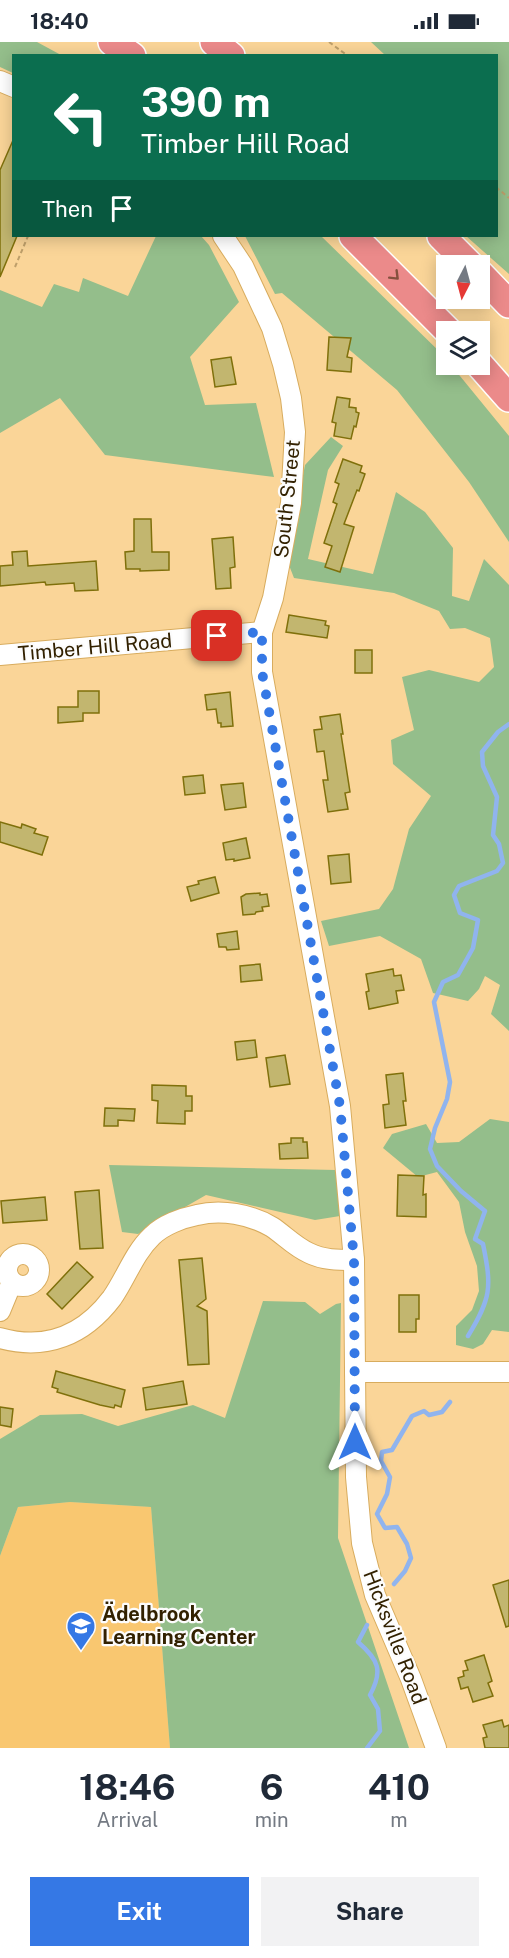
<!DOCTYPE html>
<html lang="en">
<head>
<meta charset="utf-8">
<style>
	:root { --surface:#fff; --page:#f2f2f3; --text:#1f2937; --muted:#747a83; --accent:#3578e5 }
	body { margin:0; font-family:"Public Sans",sans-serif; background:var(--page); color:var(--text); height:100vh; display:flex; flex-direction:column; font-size:22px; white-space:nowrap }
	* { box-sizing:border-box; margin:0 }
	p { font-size:20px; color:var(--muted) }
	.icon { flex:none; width:33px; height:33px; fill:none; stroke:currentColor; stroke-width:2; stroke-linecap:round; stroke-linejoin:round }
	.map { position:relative; height:1706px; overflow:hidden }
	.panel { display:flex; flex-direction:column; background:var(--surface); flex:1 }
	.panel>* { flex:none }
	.banner { position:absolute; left:12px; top:12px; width:486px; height:183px; border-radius:0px; box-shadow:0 3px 15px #0003; background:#0b6e4f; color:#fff; overflow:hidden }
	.needle { width:39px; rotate:186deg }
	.tools { position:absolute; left:436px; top:213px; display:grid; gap:12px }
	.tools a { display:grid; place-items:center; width:54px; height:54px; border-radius:0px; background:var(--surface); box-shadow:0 3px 15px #0003; font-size:30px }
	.pin { position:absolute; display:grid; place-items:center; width:51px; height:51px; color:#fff; margin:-26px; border-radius:12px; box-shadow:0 3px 9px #0006 }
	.me { position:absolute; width:66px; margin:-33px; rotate:0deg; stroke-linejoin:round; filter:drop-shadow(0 0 4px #0008) }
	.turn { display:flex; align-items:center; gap:21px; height:126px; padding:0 30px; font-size:27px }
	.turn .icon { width:78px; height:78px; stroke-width:2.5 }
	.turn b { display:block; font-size:42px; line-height:51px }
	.then { display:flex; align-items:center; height:57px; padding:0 30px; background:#0003; gap:12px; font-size:22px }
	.eta { display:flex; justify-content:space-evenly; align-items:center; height:102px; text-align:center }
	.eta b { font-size:36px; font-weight:700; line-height:42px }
	.cta { display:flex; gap:12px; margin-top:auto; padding:12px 30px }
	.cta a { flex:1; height:69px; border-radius:0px; background:var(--accent); color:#fff; font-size:24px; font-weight:700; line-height:69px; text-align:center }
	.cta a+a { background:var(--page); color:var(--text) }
	.status { display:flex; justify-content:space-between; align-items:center; height:42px; padding:0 30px; background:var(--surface); direction:ltr }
	.status svg { height:16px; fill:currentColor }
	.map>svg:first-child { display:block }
	.built { fill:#f9c770 }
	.green { fill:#94be8b }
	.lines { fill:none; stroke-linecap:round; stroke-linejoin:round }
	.stream { stroke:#90b4ee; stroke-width:4.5 }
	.building { fill:#c2b66f; stroke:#7f700b; stroke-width:1.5 }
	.minor-casing { stroke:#d8ac5e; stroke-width:22 }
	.highway-casing { stroke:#fff; stroke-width:30 }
	.path { stroke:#be9f6a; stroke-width:2; stroke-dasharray:4.5 3; stroke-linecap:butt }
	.minor { stroke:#fff; stroke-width:20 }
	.highway { stroke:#eb8a8a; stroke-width:27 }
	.oneway { stroke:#85503e }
	.route { stroke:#3578e5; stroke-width:10; stroke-dasharray:0 18 }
	.labels { text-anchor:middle; stroke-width:4.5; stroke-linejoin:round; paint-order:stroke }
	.street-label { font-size:20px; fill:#322100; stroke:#fcfcfc }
	.poi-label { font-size:20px; font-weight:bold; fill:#322100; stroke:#fcfcfc; text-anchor:start }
</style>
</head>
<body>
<div class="status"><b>18:40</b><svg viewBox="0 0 49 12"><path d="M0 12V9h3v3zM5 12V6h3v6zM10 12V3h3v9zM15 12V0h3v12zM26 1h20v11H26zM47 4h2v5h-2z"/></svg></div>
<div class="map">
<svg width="509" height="1706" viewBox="0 0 509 1706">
	<rect width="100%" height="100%" fill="#fad598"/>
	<path class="built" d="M70,1460L151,1465L170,1706H0V1514L18,1465Z"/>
	<g class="green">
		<path d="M0,0H37L61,13L14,14L13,31L0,25Z"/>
		<path d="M371,0H509V232L466,194H496V14L385,13Z"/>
		<path d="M156,194H201L209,203L239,260L190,315L205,363L256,361L274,435L105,413L60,356L0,391V248L42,265L54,242L79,250L83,236L128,254Z"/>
		<path d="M245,194H321L444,314L447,318V322L451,323L509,394V500L469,440L397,348L282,251L275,252Z"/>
		<path d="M331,395L343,404L328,428L308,517L373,532L396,450L425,470L453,506L452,554L469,559L484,517L509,543V989L491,972L500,943L485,934L479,947L468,959L433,951L421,917L380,894L329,904L321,879L379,867L393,847L409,787L431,754L393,722L391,698L414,688L402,635L429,628L479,640L494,625L490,596L465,586L450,587L439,569L394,551L294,536L287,518L305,423Z"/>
		<path d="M490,1077L509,1080V1290L492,1288L483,1302L473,1307L456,1303V1284L472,1268L479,1249L477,1224L465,1190L459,1160L437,1130L418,1135L383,1106L392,1092L426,1082L437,1101L459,1100Z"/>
		<path d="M109,1123L336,1128L340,1174L315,1178L206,1153L138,1192L122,1190Z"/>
		<path d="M263,1259L305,1260L320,1272L336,1262L341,1261L338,1496L409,1706H170L151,1465L70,1460L18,1465L0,1514V1397L40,1373L82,1372L118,1384L193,1363L225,1376Z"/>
	</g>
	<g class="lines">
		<g class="stream">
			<path d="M468,1294C491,1256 492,1246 483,1202L475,1197L485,1169L461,1149L437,1124L430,1107L435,1086L447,1057L450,1040L434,960L443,940L458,933L473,906L478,878L460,871L454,853L459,844L497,829L503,821L499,802L493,793L497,755L483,724L482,710L498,690L509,682"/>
			<path d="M394,1542L405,1529L411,1516L407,1502L397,1485L385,1486L377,1472L387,1452L390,1435L381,1419L382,1410L392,1408L412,1374L424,1369L429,1373L442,1370L450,1360"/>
			<path d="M367,1706L380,1689L378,1667L370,1653C383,1629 379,1618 358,1600L367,1583"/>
		</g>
	</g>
	<g class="building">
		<path d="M14,96V194H17L0,235V128Z"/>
		<path d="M329,295L351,296L347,315L352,316L351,330L327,328Z"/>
		<path d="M231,315L236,342L215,345L211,318Z"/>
		<path d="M337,355L350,357L349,365L356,366V370L359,371L356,385L354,384L351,397L334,394L336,381L332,380Z"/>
		<path d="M343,417L362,424L360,430L365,432L359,449L357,448L344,482L354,485L340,530L325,525L332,504L324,501L337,462L333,460L339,442L335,440Z"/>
		<path d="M134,477H151L152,510H169V528L140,529V527H126L125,510L134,509Z"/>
		<path d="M233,495L235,525L230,526L231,546L216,547L212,497Z"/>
		<path d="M27,509L28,524L96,519L98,548L75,549L74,541L46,543L45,540L0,544V524L13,523L12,510Z"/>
		<path d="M289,573L326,579L325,583L329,584L327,596L286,590Z"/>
		<rect x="355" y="608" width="17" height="23"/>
		<path d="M78,649H99V671H83V679L58,681V665H78Z"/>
		<path d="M230,650L233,684L221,685V681H218L216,667L207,668L205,653Z"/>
		<path d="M340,672L343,692H341L350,750L345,751L348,767L328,770L323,738H328L324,709L317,710L314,688L322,687L320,675Z"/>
		<path d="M203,733L205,751L185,753L183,735Z"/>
		<path d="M243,741L246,765L225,768L221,743Z"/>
		<path d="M0,780L21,786L22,782L36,787L34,791L48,795L42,813L0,800Z"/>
		<path d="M246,796L250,816L234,819V817L226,818L223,801Z"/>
		<path d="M349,812L351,840L331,842L328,814Z"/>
		<path d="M215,835L219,851L191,859L187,845L199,842L198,839Z"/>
		<path d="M260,851V853L267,852L269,864L262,865L263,869L256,870L255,872L243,873L241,855L246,852Z"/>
		<path d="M237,889L239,907L227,908L226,905H219L217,892Z"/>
		<path d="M260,922L262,938L241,940L240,924Z"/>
		<path d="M393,927L394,934L401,933L404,948L396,949L398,961L369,967L366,950L369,949L366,932Z"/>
		<path d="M255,998L257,1015L237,1018L235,1000Z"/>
		<path d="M285,1013L290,1042L270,1045L266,1016Z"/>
		<path d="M403,1031L406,1059H403L406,1083L385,1086L383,1063L389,1062L386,1033Z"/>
		<path d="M152,1043L186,1044V1054H192V1069H185V1082L157,1081L158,1059L152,1058Z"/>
		<path d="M105,1066L135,1067L134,1079L118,1078V1084H104Z"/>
		<path d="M291,1096H303V1100H307L308,1116L280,1117L279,1102L291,1101Z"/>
		<path d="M398,1133L424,1134L423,1153L426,1152V1175L397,1174Z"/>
		<path d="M99,1148L103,1206L80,1207L75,1150Z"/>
		<path d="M45,1155L47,1178L3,1181L1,1159Z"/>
		<path d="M202,1216L206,1257L197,1264L207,1269L209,1322L188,1323L179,1218Z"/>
		<path d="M77,1220L93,1235L62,1267L47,1252Z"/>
		<path d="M399,1253H419V1277H416V1290H399Z"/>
		<path d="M56,1329L125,1348L121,1365L115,1363L114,1366L100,1363L57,1350L58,1347L52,1345Z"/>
		<path d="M183,1339L187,1362L146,1368L143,1346Z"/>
		<path d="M0,1365L13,1367L11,1385L0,1383Z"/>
		<path d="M509,1538V1584L506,1585L493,1543Z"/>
		<path d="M484,1613L492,1639L488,1641L493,1654L473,1660L468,1645L461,1647L458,1636L464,1634L463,1629L468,1628L465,1619Z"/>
		<path d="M502,1678L504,1685L509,1683V1706H485L483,1696L487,1695L483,1683Z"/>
	</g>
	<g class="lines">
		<g class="minor-casing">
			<g id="minor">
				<path d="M0,39L14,45"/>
				<path d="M223,194L243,224L272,286L283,322L291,356L295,390L291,461L273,556L262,590V630L340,1064L354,1218L356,1435L362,1501L375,1553L411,1637L436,1706"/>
				<path d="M0,613L262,590"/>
				<circle cx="23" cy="1228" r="16"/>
				<path d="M0,1269L12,1240"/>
				<path d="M0,1296C46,1309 84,1293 112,1256C126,1236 134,1211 152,1194C163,1183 182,1176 197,1173C221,1167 250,1172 272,1185C284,1193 295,1205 309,1211C323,1218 338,1218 354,1218"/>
				<path d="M355,1330H509"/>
			</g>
		</g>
		<g class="highway-casing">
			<g id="highway">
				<path d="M112,0L132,14"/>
				<path d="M214,0L231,14"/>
				<path d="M353,194L449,290"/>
				<path d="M441,194L471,224"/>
				<path d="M480,232L509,262"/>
				<path d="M479,322L509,356"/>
			</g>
		</g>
		<g class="path">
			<path d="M329,0L348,14"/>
			<path d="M496,145L509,156"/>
			<path d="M15,225L28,194"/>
		</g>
		<use href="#minor" class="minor"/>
		<use href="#highway" class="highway"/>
	</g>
	<defs><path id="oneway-chevron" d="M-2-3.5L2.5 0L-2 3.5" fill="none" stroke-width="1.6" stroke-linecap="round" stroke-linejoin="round" transform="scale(1.5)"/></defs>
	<use class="oneway" href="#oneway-chevron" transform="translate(395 234) rotate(45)"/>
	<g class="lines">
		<path class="route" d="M217,594L262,590V630L340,1064L354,1218L355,1400"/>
	</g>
	<defs>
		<g id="school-pin" transform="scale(1.5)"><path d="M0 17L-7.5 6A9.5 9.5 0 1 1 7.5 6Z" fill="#3578e5" stroke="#fcfcfc"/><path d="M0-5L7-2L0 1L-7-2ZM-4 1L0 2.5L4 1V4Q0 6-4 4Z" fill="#fff"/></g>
	</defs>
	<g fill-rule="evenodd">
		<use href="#school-pin" x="81" y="1584"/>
	</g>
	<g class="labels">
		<g class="street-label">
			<text transform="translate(287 457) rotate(-84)" y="7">South Street</text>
			<text transform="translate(95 605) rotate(-5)" y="7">Timber Hill Road</text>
			<text transform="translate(395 1595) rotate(69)" y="7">Hicksville Road</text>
		</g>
		<g class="poi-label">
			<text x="102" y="1579">Ädelbrook<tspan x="102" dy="23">Learning Center</tspan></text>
		</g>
	</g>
</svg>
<div class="tools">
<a><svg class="needle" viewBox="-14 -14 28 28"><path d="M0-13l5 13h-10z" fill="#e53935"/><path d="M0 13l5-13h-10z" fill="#747a83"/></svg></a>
<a><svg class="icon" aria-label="layers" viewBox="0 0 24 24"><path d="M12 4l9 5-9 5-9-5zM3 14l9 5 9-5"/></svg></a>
</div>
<div class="pin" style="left:217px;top:594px;background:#d93025"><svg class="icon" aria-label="arrive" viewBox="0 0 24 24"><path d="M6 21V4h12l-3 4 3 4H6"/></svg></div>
<svg class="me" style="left:355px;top:1400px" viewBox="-20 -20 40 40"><path d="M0-17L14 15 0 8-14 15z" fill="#3578e5" stroke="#fff" stroke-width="4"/></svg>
<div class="banner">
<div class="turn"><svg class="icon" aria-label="left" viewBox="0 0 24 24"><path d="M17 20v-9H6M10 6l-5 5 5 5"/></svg><div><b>390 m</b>Timber Hill Road</div></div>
<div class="then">Then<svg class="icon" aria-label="arrive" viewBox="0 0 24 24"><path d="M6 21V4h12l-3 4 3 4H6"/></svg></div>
</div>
</div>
<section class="panel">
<div class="eta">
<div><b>18:46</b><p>Arrival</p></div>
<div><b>6</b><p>min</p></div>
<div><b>410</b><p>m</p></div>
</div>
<div class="cta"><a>Exit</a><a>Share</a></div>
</section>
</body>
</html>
